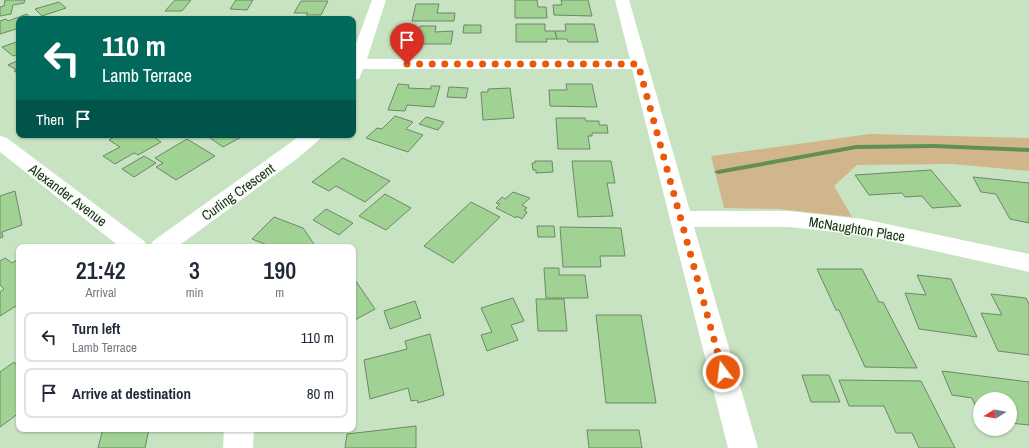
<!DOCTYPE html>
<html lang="en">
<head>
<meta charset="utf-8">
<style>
	:root { --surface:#fff; --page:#f2f2f3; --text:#1f2937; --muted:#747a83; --line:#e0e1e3 }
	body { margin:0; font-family:"Archivo Narrow",sans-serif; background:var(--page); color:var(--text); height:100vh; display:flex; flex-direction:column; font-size:15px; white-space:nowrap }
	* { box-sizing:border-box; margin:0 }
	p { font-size:13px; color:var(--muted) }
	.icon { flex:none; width:22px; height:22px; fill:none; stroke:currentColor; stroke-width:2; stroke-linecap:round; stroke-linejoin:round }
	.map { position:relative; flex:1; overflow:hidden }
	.sheet { position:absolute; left:16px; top:244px; width:340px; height:188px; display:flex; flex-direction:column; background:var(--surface); border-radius:8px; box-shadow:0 1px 3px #0004 }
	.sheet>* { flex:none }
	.hud { position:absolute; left:16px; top:16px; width:340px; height:122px; border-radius:8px; box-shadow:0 1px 3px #0004; background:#00695c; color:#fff; overflow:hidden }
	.needle { width:26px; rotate:259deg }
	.buttons { position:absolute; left:973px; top:392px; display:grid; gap:8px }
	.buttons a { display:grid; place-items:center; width:44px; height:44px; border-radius:50%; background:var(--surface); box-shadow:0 1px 3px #0004; font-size:20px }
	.pin { position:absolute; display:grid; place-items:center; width:34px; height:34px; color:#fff; margin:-41px -17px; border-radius:50% 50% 50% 0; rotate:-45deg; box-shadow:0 0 4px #0007 }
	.pin .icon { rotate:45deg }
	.me { position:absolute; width:44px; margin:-22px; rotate:345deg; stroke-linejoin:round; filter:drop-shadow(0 0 3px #0008) }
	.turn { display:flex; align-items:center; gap:14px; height:84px; padding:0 20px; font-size:18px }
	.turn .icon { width:52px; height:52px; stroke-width:2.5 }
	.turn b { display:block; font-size:28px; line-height:34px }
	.then { display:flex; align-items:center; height:38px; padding:0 20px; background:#0003; gap:8px; font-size:15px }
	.eta { display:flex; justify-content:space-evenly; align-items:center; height:68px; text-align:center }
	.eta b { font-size:24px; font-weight:600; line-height:28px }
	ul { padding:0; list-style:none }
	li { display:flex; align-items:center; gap:12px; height:50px; margin:0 8px 6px; padding:0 12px; border:2px solid var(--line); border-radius:8px }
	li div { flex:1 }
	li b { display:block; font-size:15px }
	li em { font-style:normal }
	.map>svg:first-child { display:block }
	.green { fill:#d1b68b }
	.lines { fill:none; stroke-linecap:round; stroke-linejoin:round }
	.stream { fill:#608f54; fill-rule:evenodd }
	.building { fill:#a0d294; stroke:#6e8768 }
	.minor { fill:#fff; fill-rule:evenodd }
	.route { stroke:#ea580c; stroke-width:7; stroke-dasharray:0 12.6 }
	.labels { text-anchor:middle; stroke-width:3; stroke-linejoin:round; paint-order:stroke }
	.street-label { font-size:14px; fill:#1d271a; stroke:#f3fff1 }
</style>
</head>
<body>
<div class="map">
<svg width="1029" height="448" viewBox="0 0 1029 448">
	<rect width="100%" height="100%" fill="#c7e3c1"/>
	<path class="green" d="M870,134L1029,138V171L952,164L857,165L834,186L852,217L779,209L724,208L711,156Z"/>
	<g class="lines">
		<path class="stream" d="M934,144L1029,148V152L934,148L856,149L718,174L714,172L718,170L856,145Z"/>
	</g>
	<g class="building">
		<path d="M5,0H25L24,3L13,5L11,14L0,16V7L4,6Z"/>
		<path d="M175,0H191L182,11H165Z"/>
		<path d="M236,0H253L247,10L230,9Z"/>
		<path d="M515,0H537L538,7H546L547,18H515Z"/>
		<path d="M561,0H588L592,16L554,15L553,5H562Z"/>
		<path d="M301,1H328L321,15H306L308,13H294Z"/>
		<path d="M59,2L66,8L42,16L35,9Z"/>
		<path d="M416,4H439L437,13H455L454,21H412Z"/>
		<path d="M27,14L31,19H19V28L0,34V21L6,19L8,21Z"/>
		<path d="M516,24H545V31H555L557,39H546L547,42H516Z"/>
		<path d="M565,24H594L598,42H568L567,39H557L555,31H566Z"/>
		<path d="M464,25H481V33H463Z"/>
		<path d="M420,26H436L435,32L453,31L451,44H410L412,36H418Z"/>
		<path d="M19,41V54L13,56L2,47Z"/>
		<path d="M19,60V74L14,71L17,70L8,65Z"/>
		<path d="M398,84L409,85L408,88L431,89V86H440L434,107L407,105L405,111L388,110Z"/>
		<path d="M566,84H592L597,107L550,106L549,90H567Z"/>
		<path d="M449,87L468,88L466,98L447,97Z"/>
		<path d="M510,88L514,118L483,120L481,92H488V89Z"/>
		<path d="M395,116L413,122L406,129L423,135L408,152L366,138L377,128L382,129Z"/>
		<path d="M426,117L444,122L438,130L419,124Z"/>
		<path d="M556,118H585L586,121H599V125H607L608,133H592V136H588L590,149H558Z"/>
		<path d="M118,135H151L161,142L138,155L134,153L115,164L103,156L120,147L109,140Z"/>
		<path d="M206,135H245L223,147Z"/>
		<path d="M187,139L215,156L176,180L156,167L163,163L155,158Z"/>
		<path d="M144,156L156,163L134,177L122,169Z"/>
		<path d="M343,158L390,181L365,202L336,186L329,191L312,182Z"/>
		<path d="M535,161H552L553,172L536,173V170H533L532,163H535Z"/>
		<path d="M572,161H611L615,183H607L613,216L578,217Z"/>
		<path d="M931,170L961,206L932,208L922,196L905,197L902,193L869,195L855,175Z"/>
		<path d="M973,177L1029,183V223L1010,219L996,194L981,192Z"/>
		<path d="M15,191L22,225L2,232L3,237L0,238V196Z"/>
		<path d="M513,192L530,198L522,205L527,208L524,210L527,212L522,219L517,216L516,218L496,208L500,204L496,203L502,197L505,199Z"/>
		<path d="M385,194L411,208L386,230L359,216Z"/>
		<path d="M471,202L500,217L453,263L424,246Z"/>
		<path d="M326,209L353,223L339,235L313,220Z"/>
		<path d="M274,217L303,228L316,247H272L252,239Z"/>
		<path d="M537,226H554L555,237H538Z"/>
		<path d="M560,227L621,228L625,256H600L601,267H563Z"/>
		<path d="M5,258L12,263L19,259V304L0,316V292L4,289L0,285V261Z"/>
		<path d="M544,268H559V275H585L588,298H546Z"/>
		<path d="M817,269H862L879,302H883L917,368L865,367L839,310H836Z"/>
		<path d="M917,275L951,279L977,337L919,329L905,293L926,295Z"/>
		<path d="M353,277L375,309L353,321Z"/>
		<path d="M991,294L1026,298L1029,304V355L998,351L981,313L1002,315Z"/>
		<path d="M513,298L524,321L511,325L518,340L487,351L481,335L492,332L481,308Z"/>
		<path d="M536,299H564L567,331H538Z"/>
		<path d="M415,301L421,318L390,329L384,311Z"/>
		<path d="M596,315H641L656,403H606Z"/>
		<path d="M430,334L444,395L418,403L417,400L411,401L408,388L370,399L364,360L407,349L405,341Z"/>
		<path d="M14,362L19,368V413L0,427V372Z"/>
		<path d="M942,371L1029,382V425L1010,423V399H980V417L972,398L952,395Z"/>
		<path d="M802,375H829L840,402H811Z"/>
		<path d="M839,380L921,381L955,448H919L912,433H896L884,406H849Z"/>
		<path d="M416,426V448H345L347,434Z"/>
		<path d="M103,429H149L145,448H98Z"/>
		<path d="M587,430H639L642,448H589Z"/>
	</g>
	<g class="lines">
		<g class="minor">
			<path d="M372,0H386L367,59H630L615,0H629L690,211H789L863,219L1029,254V272L863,235L789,227H694L758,448H728L632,69H363L359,79L353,80V52Z"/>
			<path d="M301,135H322L320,139L298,158L177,247H150L153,241Z"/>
			<path d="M0,136L7,138L144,241L147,247H120L0,152Z"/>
			<path d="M224,429H254L253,448H223Z"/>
		</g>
	</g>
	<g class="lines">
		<path class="route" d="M407,64H638L723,372"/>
	</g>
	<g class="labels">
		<g class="street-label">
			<text transform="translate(238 192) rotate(-36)" y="5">Curling Crescent</text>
			<text transform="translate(68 195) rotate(37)" y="5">Alexander Avenue</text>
			<text transform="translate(857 229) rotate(9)" y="5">McNaughton Place</text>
		</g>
	</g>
</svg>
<div class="buttons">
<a><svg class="needle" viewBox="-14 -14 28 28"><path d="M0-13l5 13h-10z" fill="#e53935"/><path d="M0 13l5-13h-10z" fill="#747a83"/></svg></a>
</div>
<div class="pin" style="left:407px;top:64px;background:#d93025"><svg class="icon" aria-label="arrive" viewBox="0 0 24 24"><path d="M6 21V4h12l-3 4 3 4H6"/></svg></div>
<svg class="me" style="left:723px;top:372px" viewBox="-20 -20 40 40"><circle r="17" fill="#ea580c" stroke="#fff" stroke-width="3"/><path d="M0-11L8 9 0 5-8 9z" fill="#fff"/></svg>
<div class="hud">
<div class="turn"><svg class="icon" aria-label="left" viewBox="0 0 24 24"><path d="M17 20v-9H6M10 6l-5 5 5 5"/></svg><div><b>110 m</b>Lamb Terrace</div></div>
<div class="then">Then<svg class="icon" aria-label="arrive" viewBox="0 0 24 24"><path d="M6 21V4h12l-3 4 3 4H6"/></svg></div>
</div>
<section class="sheet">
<div class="eta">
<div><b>21:42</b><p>Arrival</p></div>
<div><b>3</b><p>min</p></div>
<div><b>190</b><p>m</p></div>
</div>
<ul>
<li><svg class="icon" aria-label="left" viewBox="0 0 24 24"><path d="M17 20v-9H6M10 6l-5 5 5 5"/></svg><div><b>Turn left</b><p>Lamb Terrace</p></div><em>110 m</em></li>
<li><svg class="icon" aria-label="arrive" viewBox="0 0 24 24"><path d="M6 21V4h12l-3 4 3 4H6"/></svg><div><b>Arrive at destination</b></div><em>80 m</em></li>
</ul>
</section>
</div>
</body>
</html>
